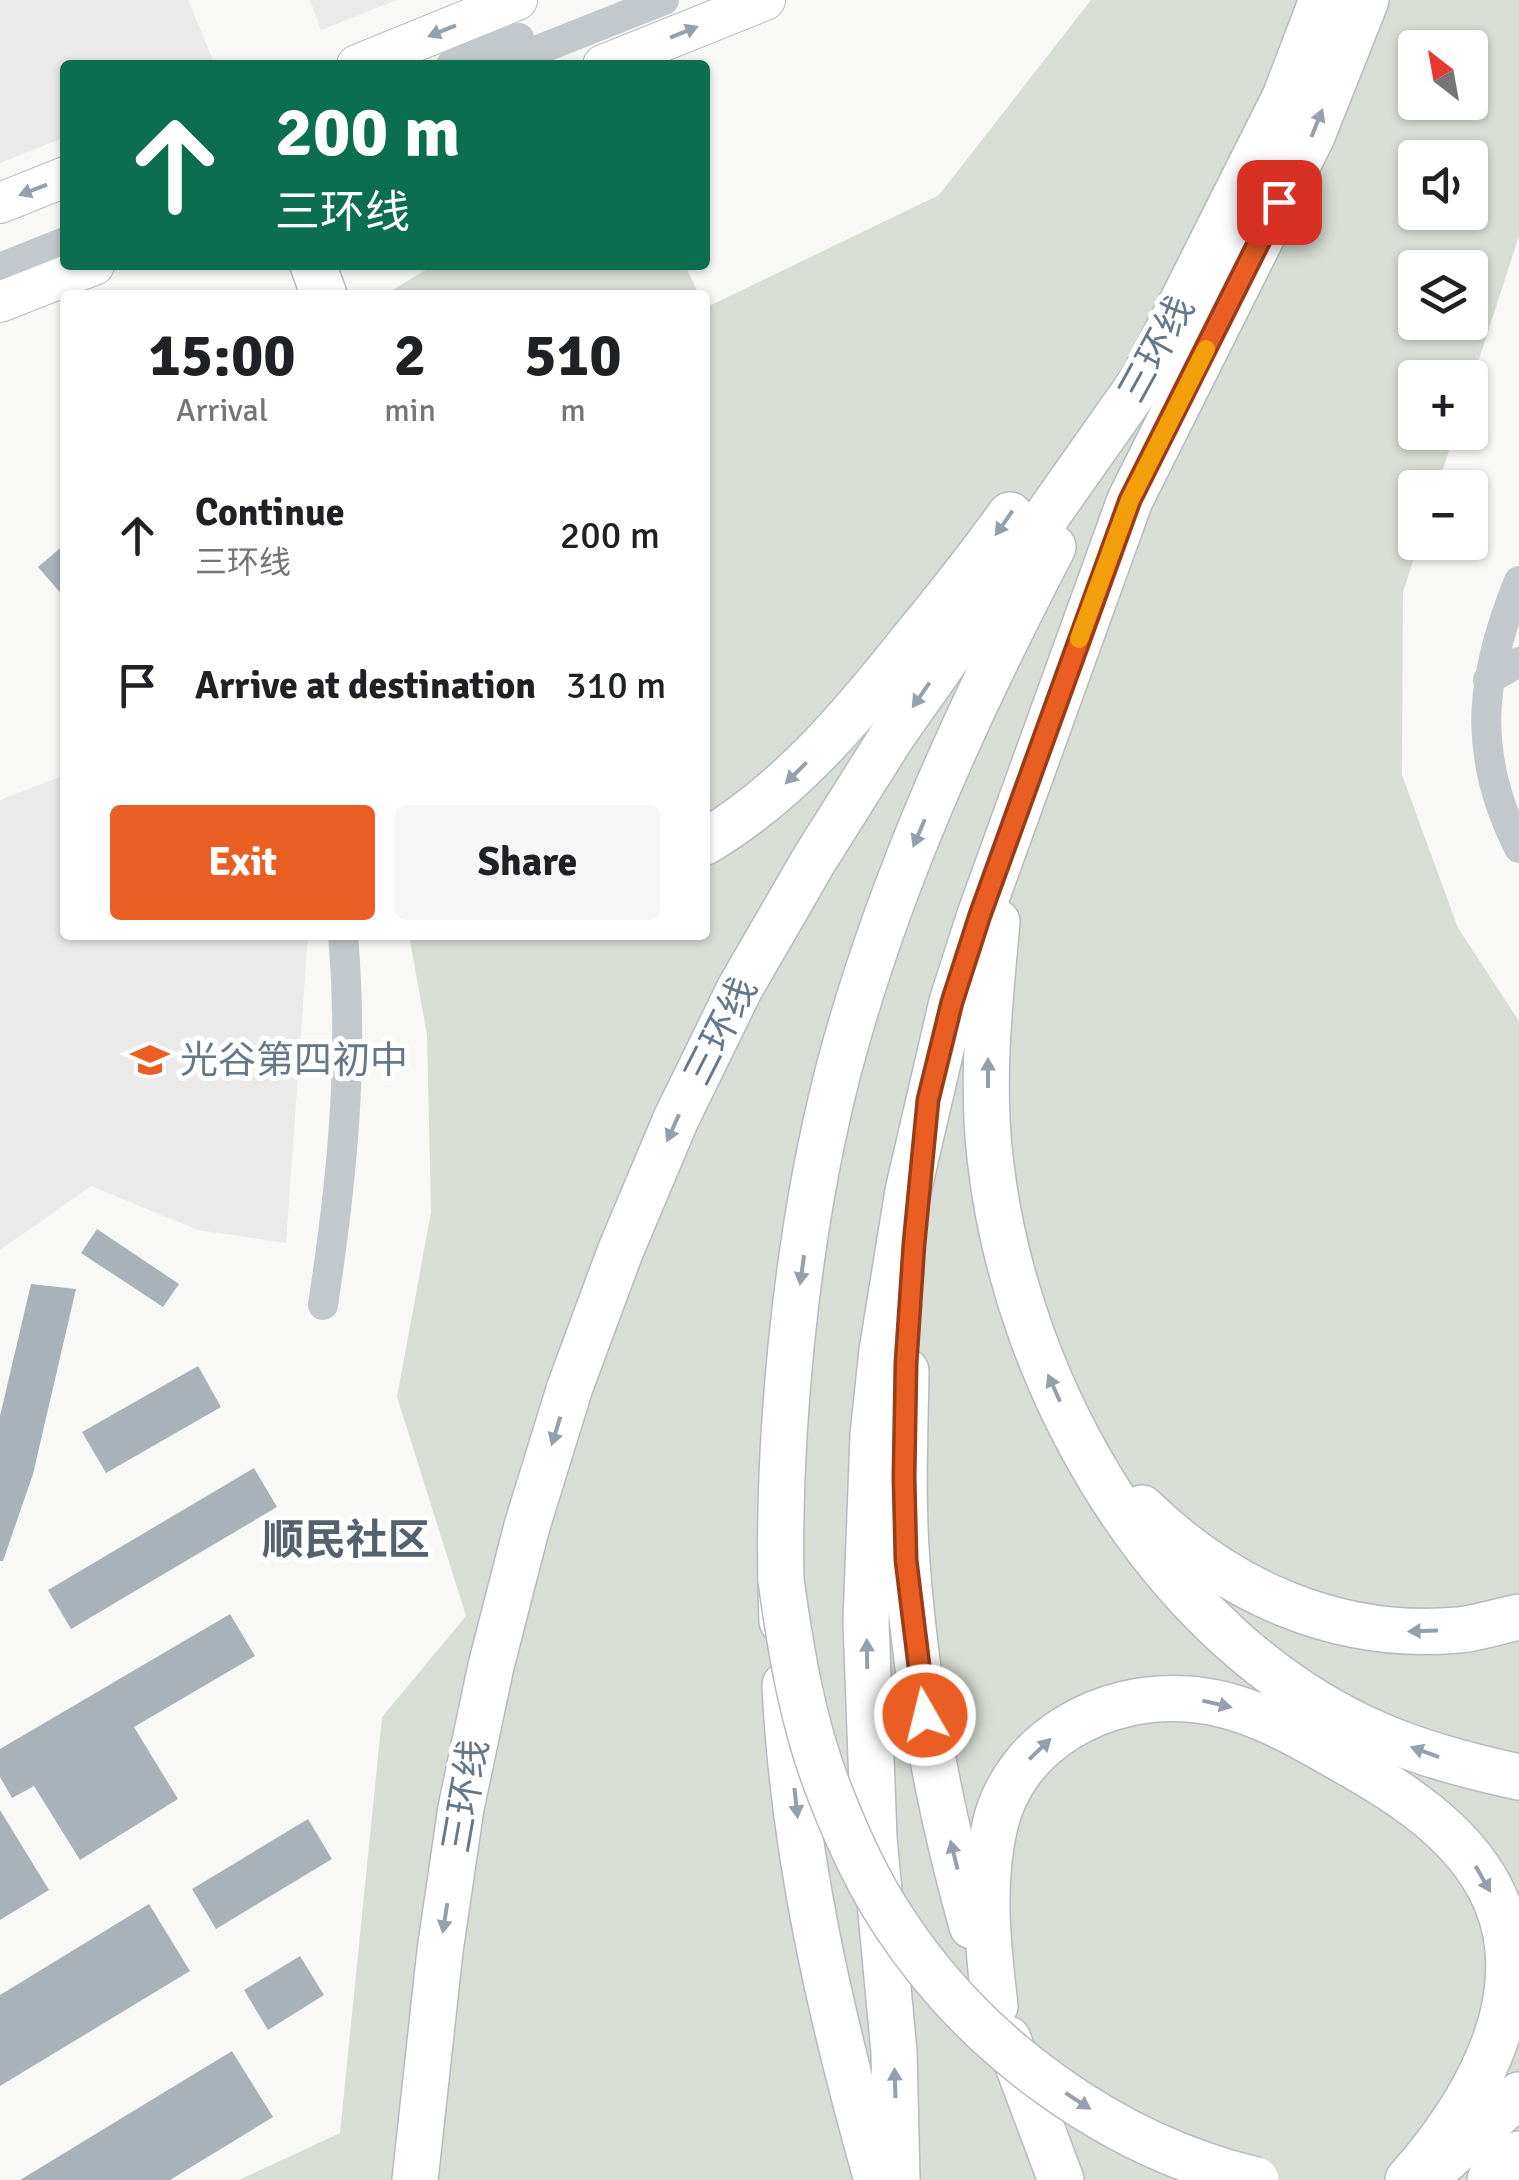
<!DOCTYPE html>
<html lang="en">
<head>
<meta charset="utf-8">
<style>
	:root { --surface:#fff; --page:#f6f6f6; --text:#202124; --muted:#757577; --accent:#ea5e24 }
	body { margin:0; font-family:Signika,"Noto Sans SC",sans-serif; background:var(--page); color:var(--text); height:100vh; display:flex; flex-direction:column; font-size:38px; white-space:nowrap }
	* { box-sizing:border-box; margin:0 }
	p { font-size:32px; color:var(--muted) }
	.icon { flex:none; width:55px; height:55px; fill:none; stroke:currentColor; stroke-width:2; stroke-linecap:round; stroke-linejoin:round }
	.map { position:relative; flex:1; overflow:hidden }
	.sheet { position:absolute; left:60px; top:290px; width:650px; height:650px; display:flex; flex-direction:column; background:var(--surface); border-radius:10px; box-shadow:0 2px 8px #0004 }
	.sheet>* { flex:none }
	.banner { position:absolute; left:60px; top:60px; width:650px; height:210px; border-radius:10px; box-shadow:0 2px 8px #0004; background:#0b6e4f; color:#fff; overflow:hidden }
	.needle { width:65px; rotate:329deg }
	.buttons { position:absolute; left:1398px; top:30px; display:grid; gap:20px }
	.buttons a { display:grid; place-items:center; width:90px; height:90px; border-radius:10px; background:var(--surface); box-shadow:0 2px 8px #0004; font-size:50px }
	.pin { position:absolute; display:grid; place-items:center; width:85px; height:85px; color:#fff; margin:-42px; border-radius:20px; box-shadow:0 5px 15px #0006 }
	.me { position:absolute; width:110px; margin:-55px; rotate:352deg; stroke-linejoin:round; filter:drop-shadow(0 0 8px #0008) }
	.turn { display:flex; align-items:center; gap:35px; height:210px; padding:0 50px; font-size:45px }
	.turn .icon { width:130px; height:130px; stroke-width:2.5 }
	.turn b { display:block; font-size:70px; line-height:85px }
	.eta { display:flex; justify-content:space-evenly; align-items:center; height:170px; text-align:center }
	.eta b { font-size:60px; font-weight:700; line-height:70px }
	.cta { display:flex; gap:20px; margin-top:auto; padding:20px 50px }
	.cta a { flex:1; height:115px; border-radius:10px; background:var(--accent); color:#fff; font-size:40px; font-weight:700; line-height:115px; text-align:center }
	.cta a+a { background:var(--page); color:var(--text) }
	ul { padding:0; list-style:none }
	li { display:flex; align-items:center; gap:30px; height:150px; padding:0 50px }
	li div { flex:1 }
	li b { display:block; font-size:38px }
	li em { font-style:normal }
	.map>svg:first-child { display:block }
	.built { fill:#e9eae9 }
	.green { fill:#d8ded5; fill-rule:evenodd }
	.building { fill:#a9b1b9 }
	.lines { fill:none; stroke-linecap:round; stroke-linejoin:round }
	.major-casing { stroke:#b7bbc0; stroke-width:42 }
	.highway-casing { stroke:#b6babe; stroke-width:48 }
	.minor { stroke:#c3c8cc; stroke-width:30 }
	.major { stroke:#fff; stroke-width:40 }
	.highway { stroke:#fff; stroke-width:45 }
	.highway-bridge-casing { stroke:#b6babe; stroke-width:48; stroke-linecap:butt }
	.highway-bridge { stroke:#fff; stroke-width:45 }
	.oneway { fill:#94a0ac }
	.route-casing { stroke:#983d17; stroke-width:25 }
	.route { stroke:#ea5e24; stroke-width:18 }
	.slow { stroke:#f59e0b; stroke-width:18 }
	.labels { text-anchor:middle; stroke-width:10; stroke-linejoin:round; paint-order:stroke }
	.street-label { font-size:38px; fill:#678; stroke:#fff }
	.poi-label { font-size:38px; fill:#678; stroke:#fff; text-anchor:start }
	.quarter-label { font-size:42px; font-weight:bold; fill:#55616d; stroke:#fff }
</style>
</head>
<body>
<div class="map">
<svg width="1519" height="2180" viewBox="0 0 1519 2180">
	<rect width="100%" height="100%" fill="#f8f9f6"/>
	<g class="built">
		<path d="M0,0H188L215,65H65V137L0,163Z"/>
		<path d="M310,0H397L321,30Z"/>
		<path d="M65,775V935H308L286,1243L198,1230L91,1186L0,1250V800Z"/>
	</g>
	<g class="green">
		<path d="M1091,0H1519V236L1470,387V378H1415V432L1455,433L1437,487L1415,488V542L1419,543L1403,592L1402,775L1458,928L1519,1021V2180H239L340,2133L382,1717L466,1616L397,1397L431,1212L427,1035L409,935H705V308L939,195ZM1415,48H1470V102H1415ZM1415,158H1470V212H1415ZM1415,268H1470V322H1415Z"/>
		<path d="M434,265H685L699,295H384Z"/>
	</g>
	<g class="building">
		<path d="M65,544V598L38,567Z"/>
		<path d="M97,1229L179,1284L163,1307L81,1253Z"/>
		<path d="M31,1284L76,1289L33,1474L3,1561H0V1416Z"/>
		<path d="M198,1366L221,1407L106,1473L82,1432Z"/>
		<path d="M254,1468L277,1507L71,1629L48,1590Z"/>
		<path d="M230,1614L255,1656L134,1727L178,1799L80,1860L34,1786L12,1798L0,1777V1749Z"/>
		<path d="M0,1810L49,1890L0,1920Z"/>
		<path d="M308,1819L332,1859L216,1929L192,1889Z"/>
		<path d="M149,1904L190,1971L0,2086V1995Z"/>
		<path d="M300,1956L324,1995L268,2030L244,1990Z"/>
		<path d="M232,2051L273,2117L170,2180H20Z"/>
	</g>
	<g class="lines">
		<g class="major-casing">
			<g id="major">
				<path d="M357,65L517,0"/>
				<path d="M603,65L765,0"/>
				<path d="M0,203L65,177"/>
				<path d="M0,302L94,265"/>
			</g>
		</g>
		<g class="highway-casing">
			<g id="highway">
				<path d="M313,265L324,295"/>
				<path d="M705,842C789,792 852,717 912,641C946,600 979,558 1010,515"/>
				<path d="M997,922C990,999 981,1079 990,1157C1015,1388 1161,1642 1381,1736C1426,1755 1472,1767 1519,1777"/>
				<path d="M906,1371C905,1435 902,1500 907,1563C916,1686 939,1808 972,1926"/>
				<path d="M1142,1508C1228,1592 1338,1641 1459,1630C1479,1628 1499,1621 1519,1617"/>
				<path d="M782,1621C775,1448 795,1240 838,1072C886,889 966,714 1053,547"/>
				<path d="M785,1685C793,1853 831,2018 877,2180"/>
				<path d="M995,2006C988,1947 981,1885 995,1825C1015,1740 1104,1693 1187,1699C1240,1702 1289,1729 1334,1755C1410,1797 1500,1853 1508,1950C1516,2034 1462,2119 1408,2180"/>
				<path d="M1008,2039L1061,2180"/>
				<path d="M1442,2163L1519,2095"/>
				<path d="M415,2180L440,1951L461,1808L491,1666L527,1526L570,1387L620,1252L676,1119L740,988L814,860L892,736L1144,378L1285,97L1322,0"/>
				<path d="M897,2180L894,2052L874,1838L866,1622L873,1435L882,1351L908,1191L952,1002L980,915L1130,500L1312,136L1366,0"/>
				<path d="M1490,2180L1519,2154"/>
			</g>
		</g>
		<g class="minor">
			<path d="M451,65L519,38"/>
			<path d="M500,65L664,0"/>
			<path d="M0,268L65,242"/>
			<path d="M1519,581C1480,677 1471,753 1519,848"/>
			<path d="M1488,680L1519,662"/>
			<path d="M323,1305C342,1180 354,1062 343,935"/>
		</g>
		<use href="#major" class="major"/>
		<use href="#highway" class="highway"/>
		<g class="highway-bridge-casing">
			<path id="highway-bridge" d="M781,1580C791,1652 803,1725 830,1793C847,1837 868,1883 894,1922C975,2046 1111,2146 1256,2180"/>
		</g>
		<use href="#highway-bridge" class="highway-bridge"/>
	</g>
	<defs><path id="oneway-solid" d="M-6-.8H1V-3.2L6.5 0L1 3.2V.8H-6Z" transform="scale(2.5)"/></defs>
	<g class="oneway">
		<use href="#oneway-solid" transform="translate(442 31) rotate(158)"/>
		<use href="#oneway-solid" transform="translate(684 32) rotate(-22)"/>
		<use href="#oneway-solid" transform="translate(1317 123) rotate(-68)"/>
		<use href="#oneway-solid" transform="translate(33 190) rotate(159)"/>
		<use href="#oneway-solid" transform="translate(1004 523) rotate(125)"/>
		<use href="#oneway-solid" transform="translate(921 695) rotate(125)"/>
		<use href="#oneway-solid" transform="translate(796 773) rotate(135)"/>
		<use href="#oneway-solid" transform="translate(919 833) rotate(113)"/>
		<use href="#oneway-solid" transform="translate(988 1073) rotate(-90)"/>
		<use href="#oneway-solid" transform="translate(673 1128) rotate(114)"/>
		<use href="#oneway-solid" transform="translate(802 1270) rotate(98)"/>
		<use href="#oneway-solid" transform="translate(1054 1388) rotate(-114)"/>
		<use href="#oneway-solid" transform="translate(556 1431) rotate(107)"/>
		<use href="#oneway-solid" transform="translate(1423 1631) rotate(178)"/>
		<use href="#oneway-solid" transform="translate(867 1654) rotate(-91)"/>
		<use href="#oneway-solid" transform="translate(1217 1704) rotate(13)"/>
		<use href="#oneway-solid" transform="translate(1040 1749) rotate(-44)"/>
		<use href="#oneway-solid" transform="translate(1425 1752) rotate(-160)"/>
		<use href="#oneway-solid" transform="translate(796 1803) rotate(84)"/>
		<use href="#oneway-solid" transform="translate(954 1855) rotate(-104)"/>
		<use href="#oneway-solid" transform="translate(1483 1879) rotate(60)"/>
		<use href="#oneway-solid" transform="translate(445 1918) rotate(99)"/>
		<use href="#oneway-solid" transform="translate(895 2083) rotate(-92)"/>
		<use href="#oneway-solid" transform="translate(1078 2101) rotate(33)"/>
	</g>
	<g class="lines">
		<g class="route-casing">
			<path id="route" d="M925,1715L906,1560L904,1477L906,1363L914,1244L928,1100L952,1002L980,915L1130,500L1279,202"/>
		</g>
		<use href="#route" class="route"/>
		<path class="slow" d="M1079,639L1130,500L1206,349"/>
	</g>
	<defs>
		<g id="school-bare" transform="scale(3)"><path d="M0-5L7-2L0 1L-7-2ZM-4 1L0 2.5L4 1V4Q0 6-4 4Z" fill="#ea5e24" stroke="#fff" stroke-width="2.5" paint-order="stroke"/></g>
	</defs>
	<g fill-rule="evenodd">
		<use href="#school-bare" x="150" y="1060"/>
	</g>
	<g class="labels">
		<g class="street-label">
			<text transform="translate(1156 349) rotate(-61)" y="13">三环线</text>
			<text transform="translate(720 1031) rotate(-63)" y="13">三环线</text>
			<text transform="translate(465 1796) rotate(-80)" y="13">三环线</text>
		</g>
		<g class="poi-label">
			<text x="180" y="1073">光谷第四初中</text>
		</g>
		<g class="quarter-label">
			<text x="346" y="1554">顺民社区</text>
		</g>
	</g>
</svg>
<div class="buttons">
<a><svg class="needle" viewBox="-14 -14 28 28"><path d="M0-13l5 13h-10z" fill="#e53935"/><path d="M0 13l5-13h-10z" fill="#757577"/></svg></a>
<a><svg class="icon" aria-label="sound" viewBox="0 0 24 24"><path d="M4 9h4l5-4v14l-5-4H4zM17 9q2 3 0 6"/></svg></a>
<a><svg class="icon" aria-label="layers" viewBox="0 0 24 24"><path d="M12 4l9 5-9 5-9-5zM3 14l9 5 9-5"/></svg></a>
<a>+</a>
<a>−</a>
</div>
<div class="pin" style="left:1279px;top:202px;background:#d93025"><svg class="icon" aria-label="arrive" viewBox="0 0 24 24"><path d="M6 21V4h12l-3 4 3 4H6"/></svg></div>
<svg class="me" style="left:925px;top:1715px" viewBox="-20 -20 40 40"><circle r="17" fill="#ea5e24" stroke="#fff" stroke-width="3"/><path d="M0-11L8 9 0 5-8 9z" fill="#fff"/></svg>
<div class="banner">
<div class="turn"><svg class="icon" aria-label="ahead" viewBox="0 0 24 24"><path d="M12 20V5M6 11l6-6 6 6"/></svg><div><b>200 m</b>三环线</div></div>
</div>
<section class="sheet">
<div class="eta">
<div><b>15:00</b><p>Arrival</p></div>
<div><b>2</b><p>min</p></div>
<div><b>510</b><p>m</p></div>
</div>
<ul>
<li><svg class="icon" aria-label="ahead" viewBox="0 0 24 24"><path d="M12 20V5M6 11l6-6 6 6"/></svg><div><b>Continue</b><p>三环线</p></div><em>200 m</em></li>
<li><svg class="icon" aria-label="arrive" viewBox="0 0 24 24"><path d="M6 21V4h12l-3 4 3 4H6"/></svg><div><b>Arrive at destination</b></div><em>310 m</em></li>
</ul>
<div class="cta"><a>Exit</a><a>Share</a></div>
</section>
</div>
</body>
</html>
